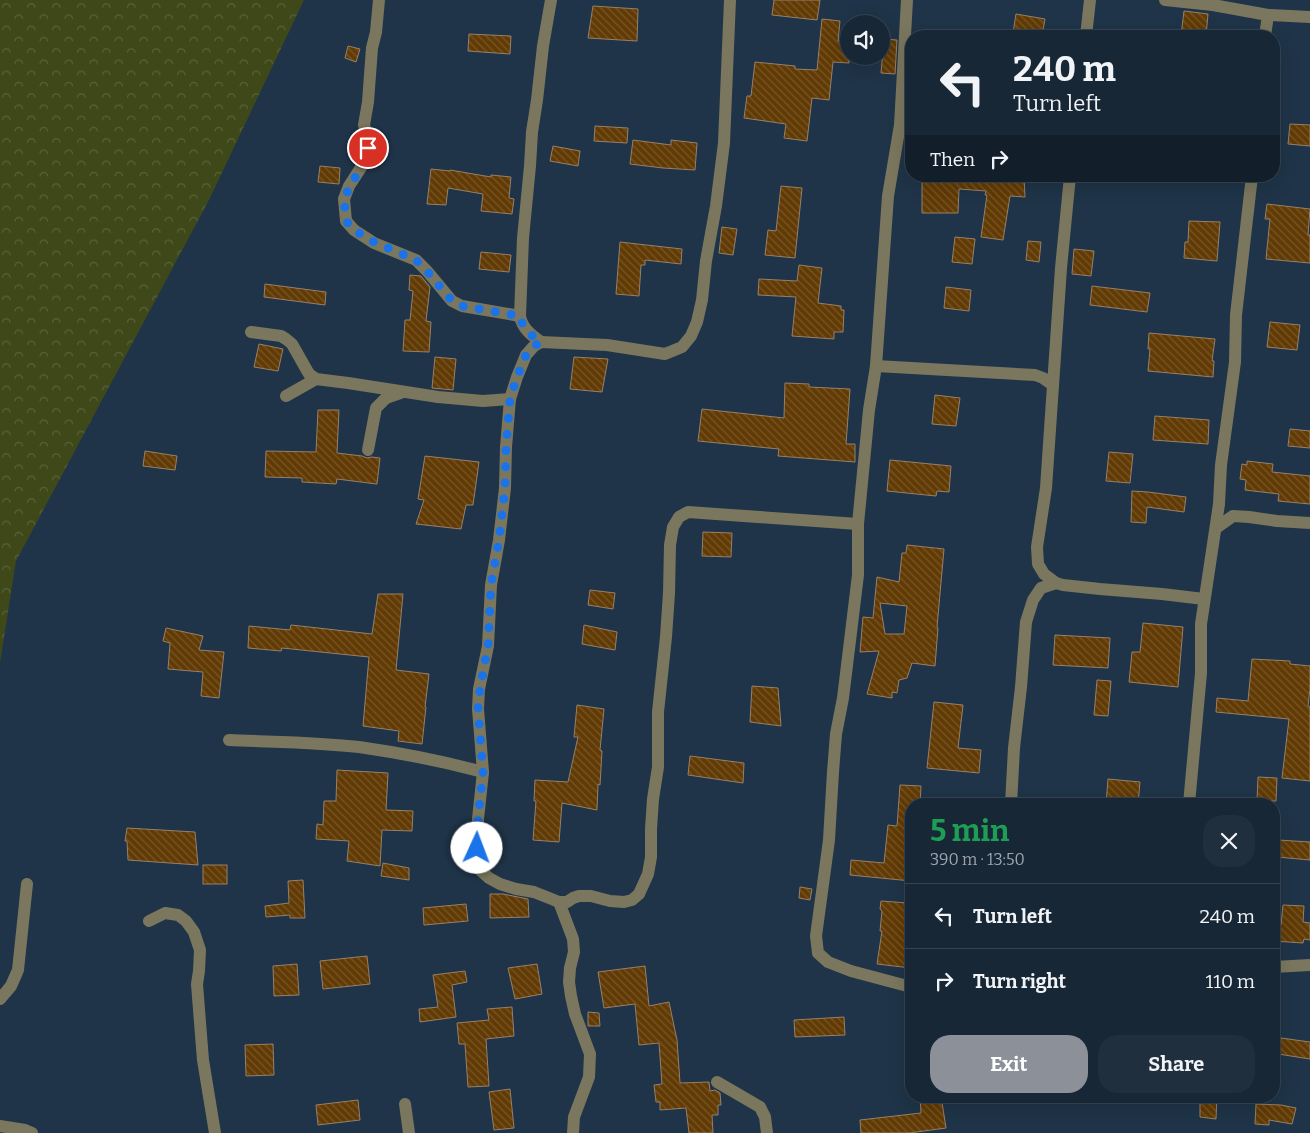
<!DOCTYPE html>
<html lang="en">
<head>
<meta charset="utf-8">
<style>
	:root { --surface:#172736; --page:#202f3e; --text:#f1f3f6; --muted:#9ea5ad; --line:#364451; --accent:#8c9099 }
	body { margin:0; font-family:Bitter,serif; background:var(--page); color:var(--text); height:100vh; display:flex; flex-direction:column; font-size:19px; white-space:nowrap }
	* { box-sizing:border-box; margin:0 }
	p { font-size:16px; color:var(--muted) }
	.icon { flex:none; width:28px; height:28px; fill:none; stroke:currentColor; stroke-width:2; stroke-linecap:round; stroke-linejoin:round }
	.map { position:relative; flex:1; overflow:hidden }
	.details { position:absolute; left:905px; top:798px; width:375px; height:305px; display:flex; flex-direction:column; background:var(--surface); border-radius:20px; box-shadow:0 5px 20px #0002,0 0 0 1px var(--line) }
	.details>* { flex:none }
	.guide { position:absolute; left:905px; top:30px; width:375px; height:152px; border-radius:20px; box-shadow:0 5px 20px #0002,0 0 0 1px var(--line); background:#172736; color:var(--text); overflow:hidden }
	.tools { position:absolute; left:840px; top:15px; display:grid; gap:10px }
	.tools a { display:grid; place-items:center; width:50px; height:50px; border-radius:50%; background:var(--surface); box-shadow:0 5px 20px #0002,0 0 0 1px var(--line); font-size:25px }
	.pin { position:absolute; display:grid; place-items:center; width:42px; height:42px; color:#fff; margin:-21px; border:2px solid #fff; border-radius:50%; box-shadow:0 1px 5px #0007 }
	.me { position:absolute; width:55px; margin:-28px; rotate:2deg; stroke-linejoin:round; filter:drop-shadow(0 0 4px #0008) }
	.turn { display:flex; align-items:center; gap:18px; height:105px; padding:0 25px; font-size:22px }
	.turn .icon { width:65px; height:65px; stroke-width:2.5 }
	.turn b { display:block; font-size:35px; line-height:42px }
	.then { display:flex; align-items:center; height:48px; padding:0 25px; background:#0003; gap:10px; font-size:19px }
	.round { display:grid; place-items:center; flex:none; width:52px; height:52px; border-radius:20px; background:var(--page) }
	.headline { display:flex; align-items:center; justify-content:space-between; height:85px; padding:0 25px }
	h1 { font-size:30px; font-weight:700; line-height:38px; color:#1e9e55 }
	.cta { display:flex; gap:10px; margin-top:auto; padding:10px 25px }
	.cta a { flex:1; height:58px; border-radius:20px; background:var(--accent); color:#fff; font-size:20px; font-weight:700; line-height:58px; text-align:center }
	.cta a+a { background:var(--page); color:var(--text) }
	ul { padding:0; list-style:none }
	li { display:flex; align-items:center; gap:15px; height:65px; padding:0 25px; border-top:1px solid var(--line) }
	li div { flex:1 }
	li b { display:block; font-size:19px }
	li em { font-style:normal }
	.map>svg:first-child { display:block }
	.forest { fill:url(#forest-crowns) }
	.building { fill:url(#building-back-hatch); stroke:#978068; fill-rule:evenodd }
	.lines { fill:none; stroke-linecap:round; stroke-linejoin:round }
	.minor { stroke:#7b775e; stroke-width:12 }
	.route { stroke:#1a73e8; stroke-width:9; stroke-dasharray:0 16.2 }
</style>
</head>
<body>
<div class="map">
<svg width="1310" height="1133" viewBox="0 0 1310 1133">
	<defs>
		<pattern id="forest-crowns" width="20" height="18" patternUnits="userSpaceOnUse" patternTransform="scale(1.25)"><rect width="20" height="18" fill="#3e4819"/><path d="M2 6a3 3 0 1 1 6 0M12 15a3 3 0 1 1 6 0" fill="none" stroke="#59633b"/></pattern>
		<pattern id="building-back-hatch" width="6" height="6" patternUnits="userSpaceOnUse" patternTransform="scale(1.25)"><rect width="6" height="6" fill="#613a04"/><path d="M-1 5l2 2M0 0l6 6M5-1l2 2" fill="none" stroke="#775729"/></pattern>
	</defs>
	<rect width="100%" height="100%" fill="#1f3448"/>
	<path class="forest" d="M0,0H304L210,198L16,561L0,663Z"/>
	<g class="building">
		<path d="M774,0H820L817,20L772,15Z"/>
		<path d="M593,6L638,9L637,41L588,38Z"/>
		<path d="M1184,11L1208,14L1206,36H1181Z"/>
		<path d="M1016,14L1045,19L1042,36H1032L1013,33Z"/>
		<path d="M822,19L840,21L838,41L849,42V63L833,62L829,100L812,98L807,141L784,138L786,124L744,118L747,96H751L755,62L795,66V69L817,70Z"/>
		<path d="M469,34L511,36L510,54L468,51Z"/>
		<path d="M884,39L897,40L895,74L881,73Z"/>
		<path d="M348,46L360,49L356,62L345,58Z"/>
		<path d="M1290,124L1310,125V146L1288,144Z"/>
		<path d="M595,126L628,128L627,143L594,141Z"/>
		<path d="M633,140L671,145V140L697,143L695,170L663,168L630,164Z"/>
		<path d="M553,146L580,151L578,166L550,161Z"/>
		<path d="M320,166L340,168L339,184L318,182Z"/>
		<path d="M431,169L450,171V170L491,177V175L511,177L509,198L514,199L512,214L481,211L483,194L448,188L446,205L427,204Z"/>
		<path d="M922,176H1024L1025,197L1010,196L1003,240L981,237L987,195H985L986,191L959,189L958,213H922Z"/>
		<path d="M781,186L802,188L795,258L765,255L768,230L776,231Z"/>
		<path d="M1267,204L1310,209L1308,235H1310V263L1266,259L1270,219H1265Z"/>
		<path d="M1189,221L1220,222L1217,261L1184,258L1185,242H1188Z"/>
		<path d="M722,227L737,229L733,255L719,253Z"/>
		<path d="M955,237L975,239L972,264L952,262Z"/>
		<path d="M1028,241L1041,242L1039,262L1026,260Z"/>
		<path d="M620,242L682,249L681,264L645,260V265H641L639,296L616,294Z"/>
		<path d="M1074,249L1094,251L1091,276L1072,274Z"/>
		<path d="M481,252L511,255L509,272L479,269Z"/>
		<path d="M799,265L822,268L818,303L841,306V310H844L843,332H834V339L792,336L796,297L758,295L759,279L797,281Z"/>
		<path d="M410,275L421,276L430,287L426,321L431,322L429,352L403,351L405,320H410L413,291L409,290Z"/>
		<path d="M265,284L326,292L325,305L264,297Z"/>
		<path d="M1092,286L1150,293L1147,312L1090,305Z"/>
		<path d="M946,287L971,290L969,311L944,308Z"/>
		<path d="M1270,322L1300,325L1297,350L1267,347Z"/>
		<path d="M1149,333L1215,339L1212,361H1214L1213,377L1148,371L1150,349H1148Z"/>
		<path d="M259,344L283,349L278,371L254,367Z"/>
		<path d="M435,357L456,359L453,390L432,388Z"/>
		<path d="M574,357L608,359L602,392L570,389Z"/>
		<path d="M785,383L809,384V387L850,389L846,444H855V462L778,456L779,449L698,441L702,409L784,418Z"/>
		<path d="M935,395L960,398L956,426L932,424Z"/>
		<path d="M318,410H339L337,453L362,456L367,458L372,457L380,458L377,484L337,479L336,484L302,482V478L265,477L266,451L316,452Z"/>
		<path d="M1155,416L1209,420L1208,444L1153,440Z"/>
		<path d="M1290,429L1310,431V448L1288,446Z"/>
		<path d="M145,451L177,456L175,470L143,466Z"/>
		<path d="M1109,452L1133,454L1130,483L1106,481Z"/>
		<path d="M425,456L479,462L473,505H466L461,529L416,524L424,500L418,499Z"/>
		<path d="M890,460L951,466L949,492L937,491L936,496L887,491Z"/>
		<path d="M1247,461L1273,464L1272,472L1310,476V504L1278,501L1279,494L1245,490L1246,480L1240,479L1242,464L1247,465Z"/>
		<path d="M1132,491L1148,492L1186,497L1184,512L1147,507L1146,523L1131,522Z"/>
		<path d="M703,532L732,533L731,557L702,556Z"/>
		<path d="M907,545L944,549L937,627L938,628L935,666L912,663L907,678L899,680L897,693L892,692V698L867,694L879,651L860,652L863,617L873,618L877,577L899,582L902,553H906ZM880,603L907,606L904,634H885Z"/>
		<path d="M590,590L615,593L613,609L588,605Z"/>
		<path d="M378,594H403L396,670L429,674L425,707H426L422,744L398,741L399,731L363,726L369,657L282,648L281,651L248,648L249,626L290,630L291,625L372,634Z"/>
		<path d="M1143,623L1183,627L1178,687L1129,682L1132,652H1140Z"/>
		<path d="M584,625L617,632L615,650L582,644Z"/>
		<path d="M166,628L203,636L199,650L224,652L219,698L201,696L203,672L168,669L170,643L163,641Z"/>
		<path d="M1055,635L1110,638L1108,668L1053,665Z"/>
		<path d="M1252,659L1290,661V664L1310,666V689L1308,706L1310,707V781L1282,778L1289,719L1216,712L1217,698L1248,701Z"/>
		<path d="M1097,680L1111,681L1108,716L1094,715Z"/>
		<path d="M752,686L778,688L781,726L750,722Z"/>
		<path d="M934,702L963,705L958,748L981,750L979,773L927,768Z"/>
		<path d="M577,705L604,709L600,750L602,751L600,785L598,784L597,810L562,803L559,842L533,840L536,801H534L535,780L568,782L578,737H574Z"/>
		<path d="M690,756L744,763L743,783L688,775Z"/>
		<path d="M337,770L388,773L386,810L413,811L412,831L382,830L380,866L347,861L349,841L316,839L317,824L323,825L324,801H336Z"/>
		<path d="M1258,777L1277,778L1276,801H1257Z"/>
		<path d="M1108,779L1140,782L1138,804H1106Z"/>
		<path d="M900,785L921,786L920,804H911V881L850,875L851,860L884,863L888,825L897,826Z"/>
		<path d="M127,828L195,832L198,865L128,860L127,841H125Z"/>
		<path d="M1278,840L1310,842V860L1277,857Z"/>
		<path d="M383,863L409,868V880L381,876Z"/>
		<rect x="203" y="865" width="24" height="19"/>
		<path d="M303,880L305,918H290V915L266,917L265,906L289,903L288,881Z"/>
		<path d="M800,887L812,889L810,900L799,898Z"/>
		<path d="M490,894H503L528,899L529,917L490,918Z"/>
		<path d="M881,901L908,903L905,939L911,940V968L877,964L882,931H880L882,911L880,909Z"/>
		<path d="M466,904L468,921L424,925L423,908Z"/>
		<path d="M1283,905L1304,906L1303,922L1310,923V940L1304,939L1303,943L1274,941V924L1281,925Z"/>
		<path d="M367,956L370,984L323,989L320,961Z"/>
		<path d="M297,964L299,995L274,996L273,966Z"/>
		<path d="M537,964L542,994L515,999L508,968Z"/>
		<path d="M645,966L649,1006L669,1002L677,1040L680,1083L709,1082L710,1091L715,1090L720,1093L721,1105H718V1115H712L713,1133H689L686,1108L660,1110V1102H656L654,1085L662,1084L659,1043L639,1045L635,1004L604,1008L598,972Z"/>
		<path d="M465,971L467,982L452,985L456,1017L420,1022L419,1009L438,1007L433,975Z"/>
		<path d="M512,1007L514,1036L486,1039L489,1086L468,1087L465,1044H459L457,1023L489,1020L487,1009Z"/>
		<path d="M588,1012L599,1013L600,1026H588Z"/>
		<path d="M844,1017L845,1035L795,1037L794,1020Z"/>
		<path d="M1281,1038L1310,1042V1059L1278,1054Z"/>
		<path d="M273,1044L274,1075L246,1076L245,1045Z"/>
		<path d="M510,1089L514,1128L494,1130L489,1092Z"/>
		<path d="M920,1096H941L946,1128L909,1133H861L860,1120L921,1113Z"/>
		<path d="M1200,1096H1217L1216,1119L1200,1117Z"/>
		<path d="M358,1100L360,1120L318,1125L316,1105Z"/>
		<path d="M1256,1104L1281,1105L1296,1108L1292,1124L1269,1120V1125L1255,1124Z"/>
	</g>
	<g class="lines">
		<g class="minor">
			<path d="M379,0L376,32L372,48L368,102L364,125L368,138V148L362,166L349,186L344,199L346,221L354,230L374,243L416,260L427,271L452,301L462,306L520,316"/>
			<path d="M730,0L724,143L716,206L706,261L702,300L697,322L691,336L682,347L665,354L607,345L541,342L534,346L526,355L517,377L510,399L506,447L505,488L499,540L491,585L488,646L479,689L478,709L483,772L478,819L477,861L479,869L489,878L500,884L516,889L534,892L559,902H567L573,898L579,896H591L610,901L624,902L632,900L639,894L648,874L651,857V829L653,799L658,767V712L666,637L669,593L670,545L673,527L679,517L688,512L858,524"/>
			<path d="M907,0L900,125L888,196L876,366L869,410L858,524V575L843,698L836,734L833,772L829,840L816,936L818,953L828,962L851,971L911,987"/>
			<path d="M1165,0L1213,5L1268,15L1310,17"/>
			<path d="M1086,36L1090,0"/>
			<path d="M1265,36L1268,15"/>
			<path d="M1070,176L1061,268L1046,488L1037,547L1038,564L1044,574L1056,583L1063,585L1100,589L1162,594L1204,599"/>
			<path d="M251,332L281,336L286,339L292,344L309,374L316,379L348,383L438,397L483,401L510,399"/>
			<path d="M541,342C531,335 522,328 520,316L523,238L530,166L532,132L537,100L543,46L551,0"/>
			<path d="M876,366L1035,375L1043,378L1053,385"/>
			<path d="M286,396L316,379"/>
			<path d="M368,450L376,408L386,398L403,392"/>
			<path d="M1216,528L1233,516L1249,517L1277,521L1310,523"/>
			<path d="M229,740C272,742 316,742 359,747C401,753 442,761 483,772"/>
			<path d="M1011,804L1014,748L1021,687L1026,622L1033,600L1041,588L1056,583"/>
			<path d="M1189,804L1201,673V624L1219,504L1221,465L1235,362L1236,315L1252,176"/>
			<path d="M559,902L573,939L574,952L570,968L569,982L571,996L575,1014L590,1054L589,1077L574,1117L573,1133"/>
			<path d="M149,921L165,913L178,915L186,921L194,932L200,950L199,971L197,984L198,997L203,1060L215,1133"/>
			<path d="M1274,967L1310,965"/>
			<path d="M0,999L11,986L18,970L27,884"/>
			<path d="M717,1082L760,1107L765,1117L767,1133"/>
			<path d="M405,1104L409,1133"/>
			<path d="M0,1126L25,1130L32,1133"/>
		</g>
	</g>
	<g class="lines">
		<path class="route" d="M368,148L362,166L350,186L344,199L346,221L354,230L374,242L416,260L427,271L452,301L462,306L520,316C522,328 531,335 541,342L534,346L526,355L517,377L510,399L506,447L505,488L499,540L491,585L488,646L480,689L478,709L483,772L478,819L477,848"/>
	</g>
</svg>
<div class="tools">
<a><svg class="icon" aria-label="sound" viewBox="0 0 24 24"><path d="M4 9h4l5-4v14l-5-4H4zM17 9q2 3 0 6"/></svg></a>
</div>
<div class="pin" style="left:368px;top:148px;background:#d93025"><svg class="icon" aria-label="arrive" viewBox="0 0 24 24"><path d="M6 21V4h12l-3 4 3 4H6"/></svg></div>
<svg class="me" style="left:477px;top:848px" viewBox="-20 -20 40 40"><circle r="19" fill="#fff"/><path d="M0-13L10 11 0 6-10 11z" fill="#1a73e8"/></svg>
<div class="guide">
<div class="turn"><svg class="icon" aria-label="left" viewBox="0 0 24 24"><path d="M17 20v-9H6M10 6l-5 5 5 5"/></svg><div><b>240 m</b>Turn left</div></div>
<div class="then">Then<svg class="icon" aria-label="right" viewBox="0 0 24 24"><path d="M7 20v-9h11M14 6l5 5-5 5"/></svg></div>
</div>
<section class="details">
<div class="headline"><div><h1>5 min</h1><p>390 m · 13:50</p></div><a class="round"><svg class="icon" aria-label="close" viewBox="0 0 24 24"><path d="M6 6l12 12M18 6L6 18"/></svg></a></div>
<ul>
<li><svg class="icon" aria-label="left" viewBox="0 0 24 24"><path d="M17 20v-9H6M10 6l-5 5 5 5"/></svg><div><b>Turn left</b></div><em>240 m</em></li>
<li><svg class="icon" aria-label="right" viewBox="0 0 24 24"><path d="M7 20v-9h11M14 6l5 5-5 5"/></svg><div><b>Turn right</b></div><em>110 m</em></li>
</ul>
<div class="cta"><a>Exit</a><a>Share</a></div>
</section>
</div>
</body>
</html>
